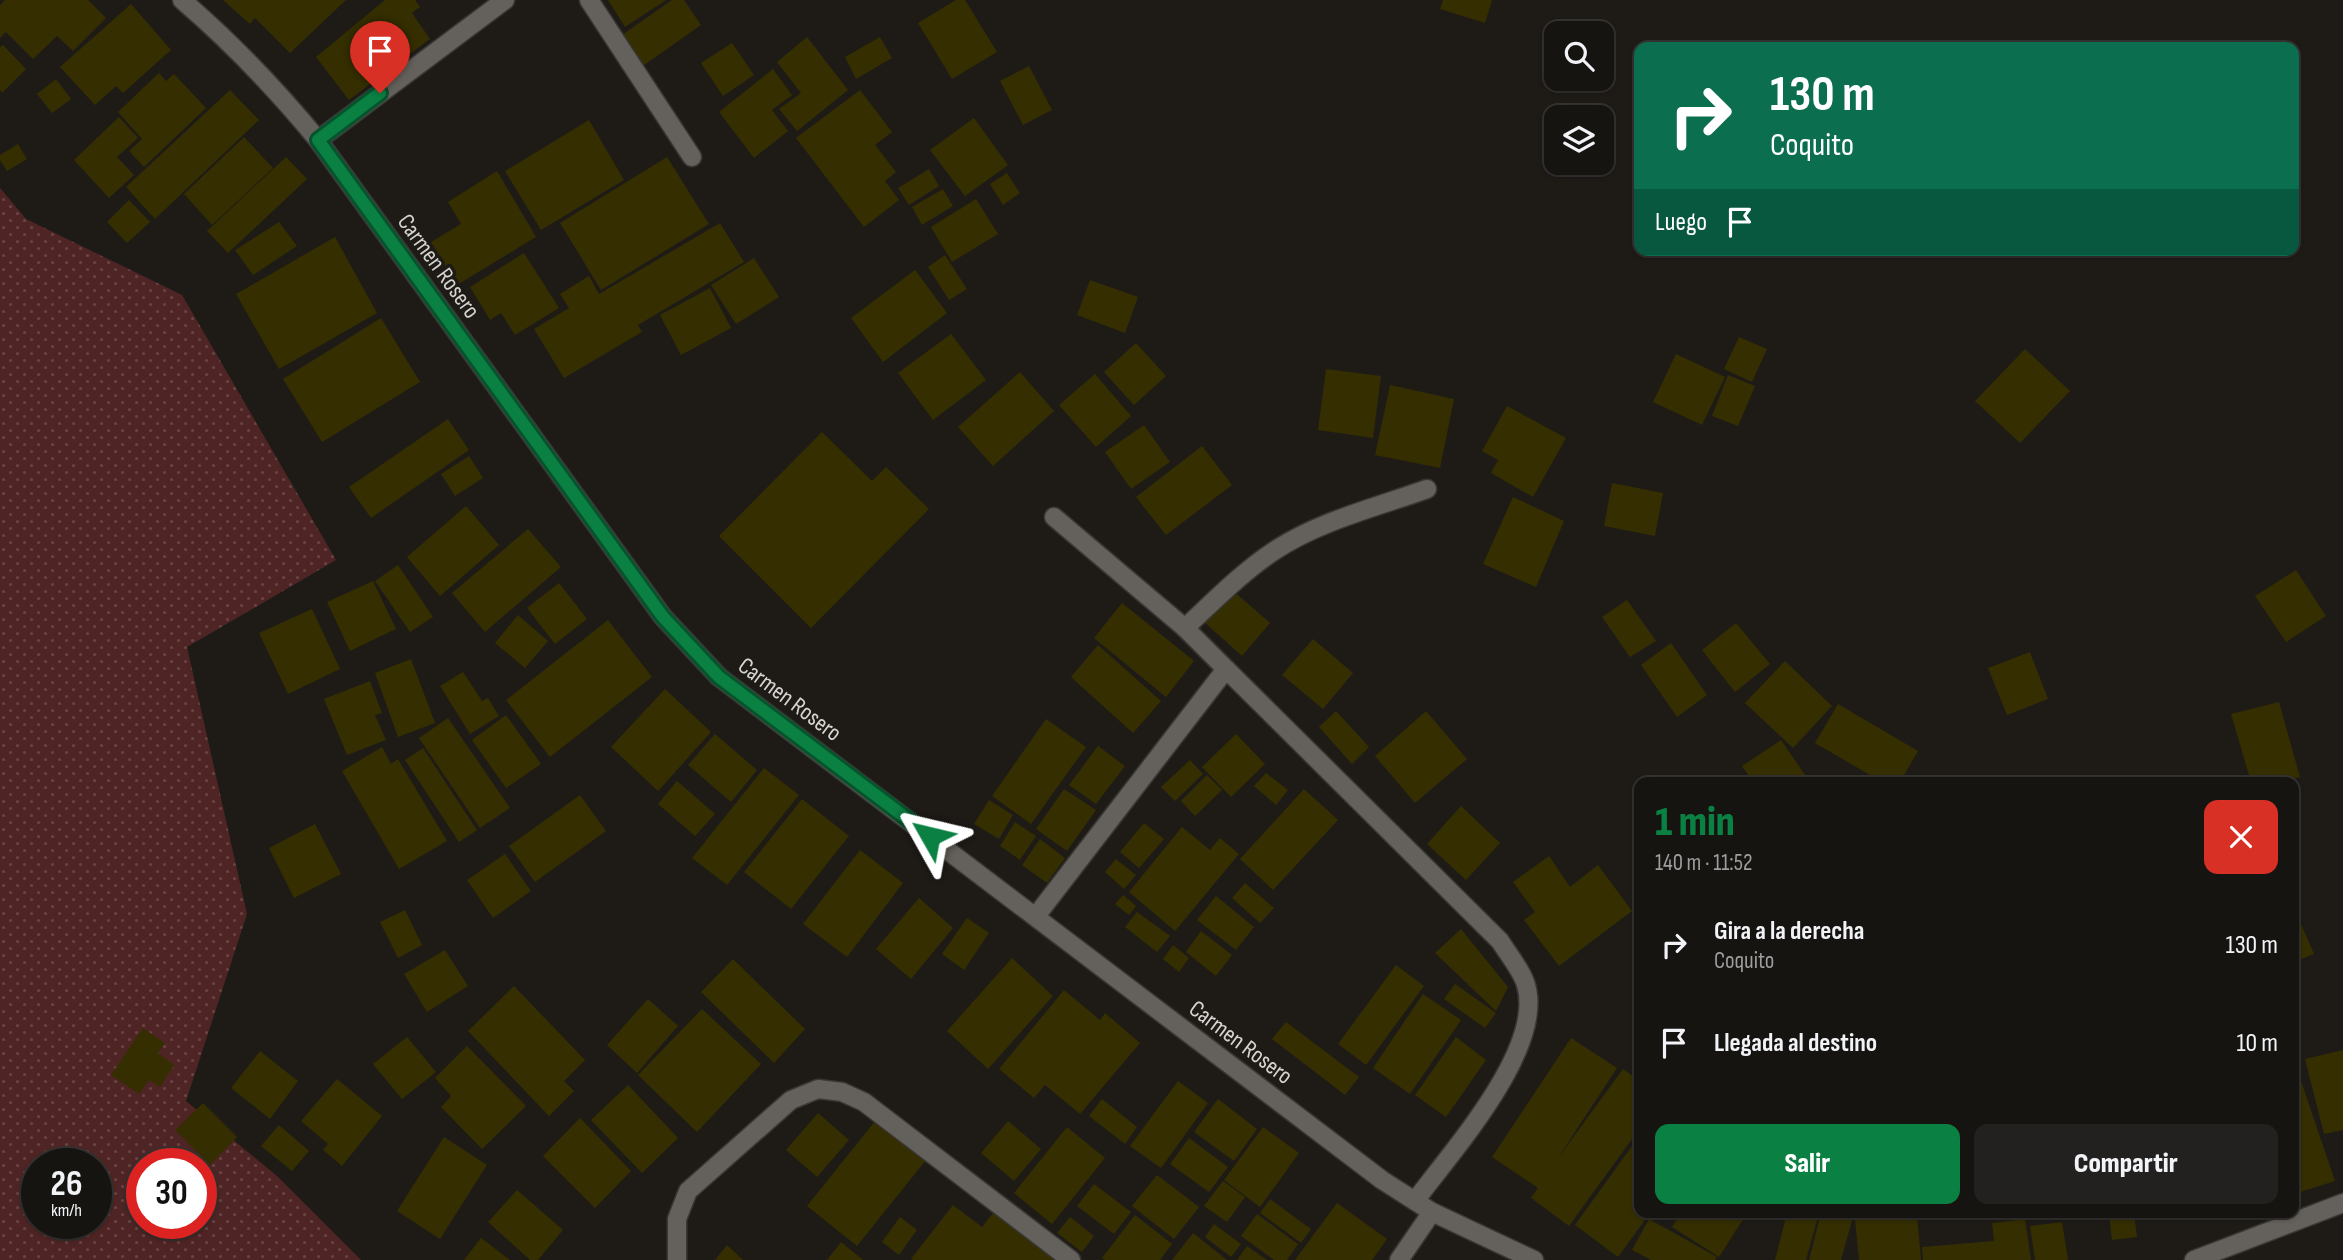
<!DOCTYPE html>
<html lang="es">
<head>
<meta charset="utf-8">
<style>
	:root { --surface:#161411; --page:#23211f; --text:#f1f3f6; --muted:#9e9e9f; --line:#353331; --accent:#0b8043 }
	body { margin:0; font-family:"Sofia Sans Condensed",sans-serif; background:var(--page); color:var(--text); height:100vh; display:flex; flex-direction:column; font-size:26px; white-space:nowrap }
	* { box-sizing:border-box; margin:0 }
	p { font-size:23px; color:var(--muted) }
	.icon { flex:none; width:38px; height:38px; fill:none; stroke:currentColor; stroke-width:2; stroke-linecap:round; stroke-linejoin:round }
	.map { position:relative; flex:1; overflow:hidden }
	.drawer { position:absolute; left:1634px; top:777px; width:665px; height:441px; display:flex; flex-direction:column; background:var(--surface); border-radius:14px; box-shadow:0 2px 5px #0004,0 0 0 2px var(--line) }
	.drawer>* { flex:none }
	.hud { position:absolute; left:1634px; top:42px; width:665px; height:214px; border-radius:14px; box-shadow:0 2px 5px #0004,0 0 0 2px var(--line); background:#0b6e4f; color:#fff; overflow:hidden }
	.controls { position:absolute; left:1544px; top:21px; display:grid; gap:14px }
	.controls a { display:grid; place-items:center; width:70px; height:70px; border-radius:14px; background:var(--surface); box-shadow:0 2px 5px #0004,0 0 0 2px var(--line); font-size:35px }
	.speed { position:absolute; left:21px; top:1148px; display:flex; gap:14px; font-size:35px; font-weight:700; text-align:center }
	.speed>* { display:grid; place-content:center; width:91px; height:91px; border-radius:50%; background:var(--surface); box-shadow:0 2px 5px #0004,0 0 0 2px var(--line); line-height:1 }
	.speed small { font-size:18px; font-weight:400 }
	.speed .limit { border:10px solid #d22; background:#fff; color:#111 }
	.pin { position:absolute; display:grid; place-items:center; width:60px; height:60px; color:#fff; margin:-72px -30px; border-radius:50% 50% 50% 0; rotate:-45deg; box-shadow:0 0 7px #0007 }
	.pin .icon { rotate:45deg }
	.me { position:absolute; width:77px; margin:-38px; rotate:307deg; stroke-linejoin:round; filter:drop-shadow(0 0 5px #0008) }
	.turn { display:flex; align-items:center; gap:24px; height:147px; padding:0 21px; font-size:32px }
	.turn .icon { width:91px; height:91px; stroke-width:2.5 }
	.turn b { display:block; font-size:49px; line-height:60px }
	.then { display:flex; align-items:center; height:66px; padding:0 21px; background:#0003; gap:14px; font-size:26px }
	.round { display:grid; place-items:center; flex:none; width:74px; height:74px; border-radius:14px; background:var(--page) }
	.headline { display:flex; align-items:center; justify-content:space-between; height:119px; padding:0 21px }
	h1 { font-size:42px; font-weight:800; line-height:52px; color:var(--accent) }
	.primary-button { display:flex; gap:14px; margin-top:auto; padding:14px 21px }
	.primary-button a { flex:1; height:80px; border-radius:14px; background:var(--accent); color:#fff; font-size:28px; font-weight:800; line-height:80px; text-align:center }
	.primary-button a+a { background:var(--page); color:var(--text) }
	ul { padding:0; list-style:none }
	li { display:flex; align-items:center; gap:21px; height:98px; padding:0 21px }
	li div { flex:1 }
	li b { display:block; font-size:26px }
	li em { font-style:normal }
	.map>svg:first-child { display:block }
	.grass { fill:url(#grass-dots); fill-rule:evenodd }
	.building { fill:#342e01 }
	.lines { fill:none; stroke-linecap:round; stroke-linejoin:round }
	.minor-casing { stroke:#393735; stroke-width:21 }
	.minor { stroke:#64605b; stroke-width:18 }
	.route-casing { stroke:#07532c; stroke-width:18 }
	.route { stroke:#0b8043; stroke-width:12 }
	.labels { text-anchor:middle; stroke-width:7; stroke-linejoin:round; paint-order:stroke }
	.street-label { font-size:24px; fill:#d6d4d1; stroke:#1e1b17 }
</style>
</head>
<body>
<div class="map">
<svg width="2343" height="1260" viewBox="0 0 2343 1260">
	<defs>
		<pattern id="grass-dots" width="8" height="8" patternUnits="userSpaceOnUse" patternTransform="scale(1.75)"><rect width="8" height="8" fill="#4f2424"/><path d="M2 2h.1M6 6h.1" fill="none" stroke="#684343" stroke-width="1.8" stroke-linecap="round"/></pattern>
	</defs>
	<rect width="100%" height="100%" fill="#1e1b17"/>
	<path class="grass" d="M0,188L26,219L182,295L336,560L187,647L247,914L186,1101L277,1176L361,1260H0ZM37,1164H96V1223H37ZM142,1164H201V1223H142Z"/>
	<g class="building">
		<path d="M5,0H88L106,18L73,51L57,36L33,59L6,32L0,38V5Z"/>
		<path d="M223,0H346L290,53L255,18L250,24Z"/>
		<path d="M385,0H415L420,7L412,13L430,39L349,100L316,57Z"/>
		<path d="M608,0H666L625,27Z"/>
		<path d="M672,0H684L701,25L640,68L619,37Z"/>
		<path d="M956,0H965L997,52L952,79L918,23Z"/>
		<path d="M1443,0H1492L1485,23L1440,9Z"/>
		<path d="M131,4L171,50L123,93L116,86L95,105L60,67Z"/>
		<path d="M807,37L848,90L797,131L779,109L801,93L777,62Z"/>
		<path d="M880,37L892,58L856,79L845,57Z"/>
		<path d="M732,43L754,75L723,96L701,63Z"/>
		<path d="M3,45L26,69L2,93L0,90V47Z"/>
		<path d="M1029,66L1052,110L1023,125L1000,81Z"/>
		<path d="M773,69L792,95L772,110L788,131L754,158L719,112Z"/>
		<path d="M159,73L166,81L174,74L206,108L144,167L129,151L142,139L118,112Z"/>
		<path d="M56,79L71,99L52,113L37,94Z"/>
		<path d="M230,90L259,120L155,219L126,187Z"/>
		<path d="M860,90L892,132L875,145L896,172L885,181L899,200L864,227L796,138Z"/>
		<path d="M119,117L138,138L117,157L134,175L109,198L74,160Z"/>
		<path d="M974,118L1008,165L965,196L930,150Z"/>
		<path d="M589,120L624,180L541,230L505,171Z"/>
		<path d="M244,137L273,168L212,225L184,194Z"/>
		<path d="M18,144L27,159L7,171L0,160V155Z"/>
		<path d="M286,157L307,179L228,253L207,231Z"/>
		<path d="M667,157L709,224L601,290L560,223Z"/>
		<path d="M929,169L939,186L909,205L898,188Z"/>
		<path d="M497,171L536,237L457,285L431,242L461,224L448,202Z"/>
		<path d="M1007,173L1020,193L1003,205L990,184Z"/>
		<path d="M943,189L953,206L922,225L912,207Z"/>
		<path d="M976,199L998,234L952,262L931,227Z"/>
		<path d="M129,200L150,222L127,243L107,222Z"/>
		<path d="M279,222L297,246L253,275L235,250Z"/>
		<path d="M720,223L744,262L638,325L642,332L564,378L534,329L569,308L560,294L589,276L599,294Z"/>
		<path d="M335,237L377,313L279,369L236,294Z"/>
		<path d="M524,253L559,308L515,335L501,313L490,320L470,287Z"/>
		<path d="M945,255L967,289L949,300L928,267Z"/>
		<path d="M754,258L779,297L736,324L711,285Z"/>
		<path d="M915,270L947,313L883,362L851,318Z"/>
		<path d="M1090,280L1138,297L1125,333L1077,315Z"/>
		<path d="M710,288L731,328L681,355L660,315Z"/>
		<path d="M381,318L420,382L322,442L283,379Z"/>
		<path d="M951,334L986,380L933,420L898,373Z"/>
		<path d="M1739,337L1767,349L1752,382L1724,369Z"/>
		<path d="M1136,343L1166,376L1134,405L1104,372Z"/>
		<path d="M2025,349L2070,391L2020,443L1975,401Z"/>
		<path d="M1676,354L1725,377L1702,425L1653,402Z"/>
		<path d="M1326,369L1381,376L1373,438L1318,430Z"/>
		<path d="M1020,372L1054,411L993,466L958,427Z"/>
		<path d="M1095,374L1131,416L1096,447L1059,405Z"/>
		<path d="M1728,375L1755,386L1738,426L1712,416Z"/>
		<path d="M1390,385L1454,399L1440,468L1375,455Z"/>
		<path d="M1507,406L1566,438L1533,497L1491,473L1498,460L1482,451Z"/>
		<path d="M448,419L469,450L371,518L349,487Z"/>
		<path d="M1144,425L1170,462L1131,489L1105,452Z"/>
		<path d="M822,432L872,481L886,467L929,509L811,628L719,536Z"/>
		<path d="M1202,446L1232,485L1166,535L1136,497Z"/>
		<path d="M469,456L483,478L455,496L441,474Z"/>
		<path d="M1612,483L1663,493L1655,536L1604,526Z"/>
		<path d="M1513,497L1564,521L1536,587L1483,564Z"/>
		<path d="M466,506L499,545L440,596L407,557Z"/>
		<path d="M528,529L561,567L485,632L452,593Z"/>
		<path d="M398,565L433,617L410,632L375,581Z"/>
		<path d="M2296,570L2326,616L2286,642L2255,596Z"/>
		<path d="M373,581L396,629L350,651L327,602Z"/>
		<path d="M559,583L587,619L555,644L527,608Z"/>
		<path d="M1231,589L1270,623L1242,656L1203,621Z"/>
		<path d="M1627,600L1656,641L1630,657L1602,617Z"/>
		<path d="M1122,603L1194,661L1166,697L1094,638Z"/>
		<path d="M312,609L340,669L288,694L259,633Z"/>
		<path d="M518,615L548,641L525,668L495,643Z"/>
		<path d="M608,620L652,677L550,757L506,700Z"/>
		<path d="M1736,623L1770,664L1735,692L1702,650Z"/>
		<path d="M1313,639L1353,673L1323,709L1282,675Z"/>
		<path d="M1671,643L1707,695L1677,717L1641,665Z"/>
		<path d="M1098,645L1161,701L1133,733L1071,677Z"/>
		<path d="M2030,652L2048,699L2007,715L1988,668Z"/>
		<path d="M411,659L435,723L398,737L375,673Z"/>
		<path d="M1785,661L1832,706L1793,748L1745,703Z"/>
		<path d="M463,672L482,701L488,698L499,716L470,734L440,686Z"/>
		<path d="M370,681L382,713L375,715L386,740L347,755L324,699Z"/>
		<path d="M665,689L711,732L658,791L611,747Z"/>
		<path d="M2279,702L2300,777L2282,782H2251L2231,714Z"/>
		<path d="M1838,704L1918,751L1900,782H1882L1815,743Z"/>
		<path d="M1336,711L1369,747L1352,764L1319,727Z"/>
		<path d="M1426,711L1467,759L1415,803L1375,756Z"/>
		<path d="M506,715L541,764L506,788L472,740Z"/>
		<path d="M448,718L510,808L480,828L419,738Z"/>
		<path d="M1046,719L1086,747L1031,824L992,796Z"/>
		<path d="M715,734L757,770L731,802L688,765Z"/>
		<path d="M1236,734L1265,764L1231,797L1202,767Z"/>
		<path d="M1781,740L1810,782H1753L1742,766Z"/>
		<path d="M1098,746L1125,766L1096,804L1069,785Z"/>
		<path d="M382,747L391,764L398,759L447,841L399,869L342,771Z"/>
		<path d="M423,748L477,830L459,842L405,760Z"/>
		<path d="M1190,760L1203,774L1175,801L1161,787Z"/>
		<path d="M764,768L799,795L727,885L692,858Z"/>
		<path d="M1266,773L1288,790L1276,805L1254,786Z"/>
		<path d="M1207,775L1222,790L1195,816L1181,801Z"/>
		<path d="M677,781L715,814L695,836L658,804Z"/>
		<path d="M1064,789L1096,810L1067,851L1036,829Z"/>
		<path d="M1304,789L1338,820L1273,890L1240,859Z"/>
		<path d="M580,795L606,831L535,882L509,846Z"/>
		<path d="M802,799L849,836L791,909L744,872Z"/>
		<path d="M989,800L1013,815L999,839L974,824Z"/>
		<path d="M1461,806L1500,843L1466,880L1427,844Z"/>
		<path d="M1015,822L1036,836L1020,860L1000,846Z"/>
		<path d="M1144,823L1164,839L1139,868L1120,852Z"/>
		<path d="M315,824L341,874L294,898L269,848Z"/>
		<path d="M1182,827L1210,850L1220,838L1239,854L1175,931L1129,892Z"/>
		<path d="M1040,839L1065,858L1047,883L1022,865Z"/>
		<path d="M860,850L903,883L847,957L803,924Z"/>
		<path d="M505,854L531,891L493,918L467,880Z"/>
		<path d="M1549,856L1570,887L1598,865L1632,911L1559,966L1524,920L1535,912L1513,882Z"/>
		<path d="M1116,859L1136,875L1124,889L1105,872Z"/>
		<path d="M1245,883L1274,908L1260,923L1232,898Z"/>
		<path d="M1123,895L1136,906L1129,915L1115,904Z"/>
		<path d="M1216,896L1254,927L1236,950L1197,920Z"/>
		<path d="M919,898L953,928L911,979L876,949Z"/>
		<path d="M2294,908L2314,954L2294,962Z"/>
		<path d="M405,910L422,945L398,958L380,922Z"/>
		<path d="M1137,912L1170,936L1157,952L1125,927Z"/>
		<path d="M967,918L989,933L964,970L942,954Z"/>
		<path d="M1461,929L1508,987L1496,1011L1435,953Z"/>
		<path d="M1201,931L1232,955L1216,976L1186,952Z"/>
		<path d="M1173,945L1189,958L1179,972L1163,959Z"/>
		<path d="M445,950L468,986L427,1012L404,974Z"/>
		<path d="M1012,958L1053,996L988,1069L947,1031Z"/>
		<path d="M733,959L805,1029L774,1063L701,992Z"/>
		<path d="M1396,965L1424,986L1366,1065L1338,1044Z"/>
		<path d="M1455,984L1496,1013L1485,1028L1444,999Z"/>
		<path d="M514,986L585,1060L564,1081L574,1091L549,1116L468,1031Z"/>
		<path d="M1064,990L1100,1020L1105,1013L1140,1043L1080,1114L1045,1085L1034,1098L999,1069Z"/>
		<path d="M1423,994L1461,1020L1410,1094L1373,1068Z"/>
		<path d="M648,999L678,1026L637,1073L607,1045Z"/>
		<path d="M702,1009L761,1064L697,1132L638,1075Z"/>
		<path d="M1286,1022L1359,1077L1345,1095L1272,1039Z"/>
		<path d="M143,1028L165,1043L158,1053L174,1065L160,1087L149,1080L139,1094L111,1075Z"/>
		<path d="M407,1037L436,1072L402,1099L373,1064Z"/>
		<path d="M1456,1037L1486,1060L1446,1117L1415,1095Z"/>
		<path d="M1571,1038L1617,1068L1558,1158L1623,1069L1640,1081V1128L1569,1226L1531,1198L1538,1188L1492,1157Z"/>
		<path d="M467,1046L526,1106L482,1149L441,1107L451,1096L435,1078Z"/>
		<path d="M2343,1050V1130L2324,1134L2305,1059Z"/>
		<path d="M260,1051L298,1081L270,1119L231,1088Z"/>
		<path d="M2299,1075L2335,1181L2294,1194V1077Z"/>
		<path d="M337,1079L382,1116L342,1166L323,1150L328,1144L301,1121Z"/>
		<path d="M1178,1081L1208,1103L1161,1168L1130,1146Z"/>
		<path d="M628,1085L678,1138L642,1173L591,1120Z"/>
		<path d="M1102,1099L1137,1127L1125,1144L1089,1116Z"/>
		<path d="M1218,1099L1257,1129L1234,1161L1194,1132Z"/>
		<path d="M203,1103L237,1137L210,1165L175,1130Z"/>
		<path d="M818,1113L849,1140L817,1177L786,1150Z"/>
		<path d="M580,1118L631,1171L595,1208L543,1156Z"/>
		<path d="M876,1120L926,1160L857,1246L807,1206Z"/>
		<path d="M1008,1121L1041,1149L1014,1181L981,1153Z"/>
		<path d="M279,1125L309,1151L292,1171L261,1146Z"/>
		<path d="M1067,1127L1105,1158L1052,1224L1014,1193Z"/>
		<path d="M1263,1127L1299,1153L1260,1207L1224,1180Z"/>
		<path d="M1640,1135V1213H1650L1618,1257L1575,1225Z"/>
		<path d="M444,1137L487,1165L440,1239L397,1211Z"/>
		<path d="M1189,1138L1228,1167L1209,1192L1170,1164Z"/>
		<path d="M1157,1175L1199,1207L1174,1239L1132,1206Z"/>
		<path d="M1223,1181L1245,1197L1227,1222L1204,1206Z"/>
		<path d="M1094,1184L1131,1212L1114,1234L1077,1206Z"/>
		<path d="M517,1190L563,1230L538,1260H530L488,1222Z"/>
		<path d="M1270,1199L1311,1229L1301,1243L1260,1213Z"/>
		<path d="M1337,1203L1387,1239L1372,1260H1295Z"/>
		<path d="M953,1205L982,1227L996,1209L1060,1260H913L911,1259Z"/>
		<path d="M1681,1213H1747L1719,1257L1672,1227Z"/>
		<path d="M1787,1213H1819L1806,1260H1775Z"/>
		<path d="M1821,1213H1836L1853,1217L1841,1260H1809Z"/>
		<path d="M2134,1213L2137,1237L2112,1240L2109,1214Z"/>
		<path d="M1257,1214L1298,1244L1287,1260H1274L1241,1236Z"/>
		<path d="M1135,1215L1172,1244L1160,1260H1105L1102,1258Z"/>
		<path d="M1917,1215L1921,1260H1859L1855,1220Z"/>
		<path d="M900,1217L917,1230L899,1255L882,1242Z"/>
		<path d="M1070,1217L1094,1236L1082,1252L1057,1233Z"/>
		<path d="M1649,1219L1717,1257L1715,1260H1651L1632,1250Z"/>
		<path d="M2025,1219L2031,1260H1923L1922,1247L1994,1241L1992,1223Z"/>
		<path d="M2062,1222L2068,1260H2035L2030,1226Z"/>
		<path d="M1214,1224L1241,1244L1231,1257L1205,1237Z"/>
		<path d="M1193,1233L1227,1260H1172Z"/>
		<path d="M481,1238L510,1260H464Z"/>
		<path d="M841,1242L863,1260H827Z"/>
		<path d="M727,1245L743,1260H715Z"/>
		<path d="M1247,1246L1267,1260H1237Z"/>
	</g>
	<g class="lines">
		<g class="minor-casing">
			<g id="minor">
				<path d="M182,0C232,43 276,89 318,140L663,617L719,677L1382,1180L1432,1212L1534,1260"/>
				<path d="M589,0L692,157"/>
				<path d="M318,140L505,0"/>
				<path d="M1185,628C1214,601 1241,573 1274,551C1319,521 1377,507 1427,489"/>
				<path d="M1226,669L1500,941C1508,954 1520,968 1525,982C1548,1046 1451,1152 1415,1201"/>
				<path d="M1036,916L1226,669L1185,628L1054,517"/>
				<path d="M677,1260V1219L688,1191L791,1100L818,1089L842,1092L864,1102L1071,1260"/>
				<path d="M1399,1260L1432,1212"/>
				<path d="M2194,1260L2343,1203"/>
			</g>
		</g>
		<use href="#minor" class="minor"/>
	</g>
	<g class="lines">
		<g class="route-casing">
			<path id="route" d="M380,93L318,140L663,617L719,677L930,836"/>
		</g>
		<use href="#route" class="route"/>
	</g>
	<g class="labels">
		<g class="street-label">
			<text transform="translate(439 266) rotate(54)" y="8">Carmen Rosero</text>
			<text transform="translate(790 699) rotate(37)" y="8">Carmen Rosero</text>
			<text transform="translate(1241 1042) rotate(37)" y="8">Carmen Rosero</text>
		</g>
	</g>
</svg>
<div class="controls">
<a><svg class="icon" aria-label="search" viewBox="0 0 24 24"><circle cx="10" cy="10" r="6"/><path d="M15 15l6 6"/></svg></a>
<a><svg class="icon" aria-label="layers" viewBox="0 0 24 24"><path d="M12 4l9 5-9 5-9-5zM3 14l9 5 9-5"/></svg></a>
</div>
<div class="speed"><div>26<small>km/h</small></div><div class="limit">30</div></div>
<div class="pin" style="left:380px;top:93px;background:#d93025"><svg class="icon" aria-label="arrive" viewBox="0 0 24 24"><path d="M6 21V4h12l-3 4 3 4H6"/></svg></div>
<svg class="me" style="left:930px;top:836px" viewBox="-20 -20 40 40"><path d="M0-17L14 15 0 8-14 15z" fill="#0b8043" stroke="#fff" stroke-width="4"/></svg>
<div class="hud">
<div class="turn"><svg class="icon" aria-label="right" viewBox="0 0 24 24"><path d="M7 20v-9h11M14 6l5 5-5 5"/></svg><div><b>130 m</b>Coquito</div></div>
<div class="then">Luego<svg class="icon" aria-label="arrive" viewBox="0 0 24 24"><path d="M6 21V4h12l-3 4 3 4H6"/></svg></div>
</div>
<section class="drawer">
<div class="headline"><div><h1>1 min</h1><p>140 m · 11:52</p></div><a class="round" style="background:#d93025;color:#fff"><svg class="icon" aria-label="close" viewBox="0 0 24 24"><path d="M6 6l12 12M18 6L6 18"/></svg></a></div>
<ul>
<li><svg class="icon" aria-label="right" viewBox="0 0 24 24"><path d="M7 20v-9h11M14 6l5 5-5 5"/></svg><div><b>Gira a la derecha</b><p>Coquito</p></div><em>130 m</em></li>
<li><svg class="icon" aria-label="arrive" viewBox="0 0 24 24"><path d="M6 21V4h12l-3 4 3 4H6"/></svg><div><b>Llegada al destino</b></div><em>10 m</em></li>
</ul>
<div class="primary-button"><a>Salir</a><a>Compartir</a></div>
</section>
</div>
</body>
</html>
